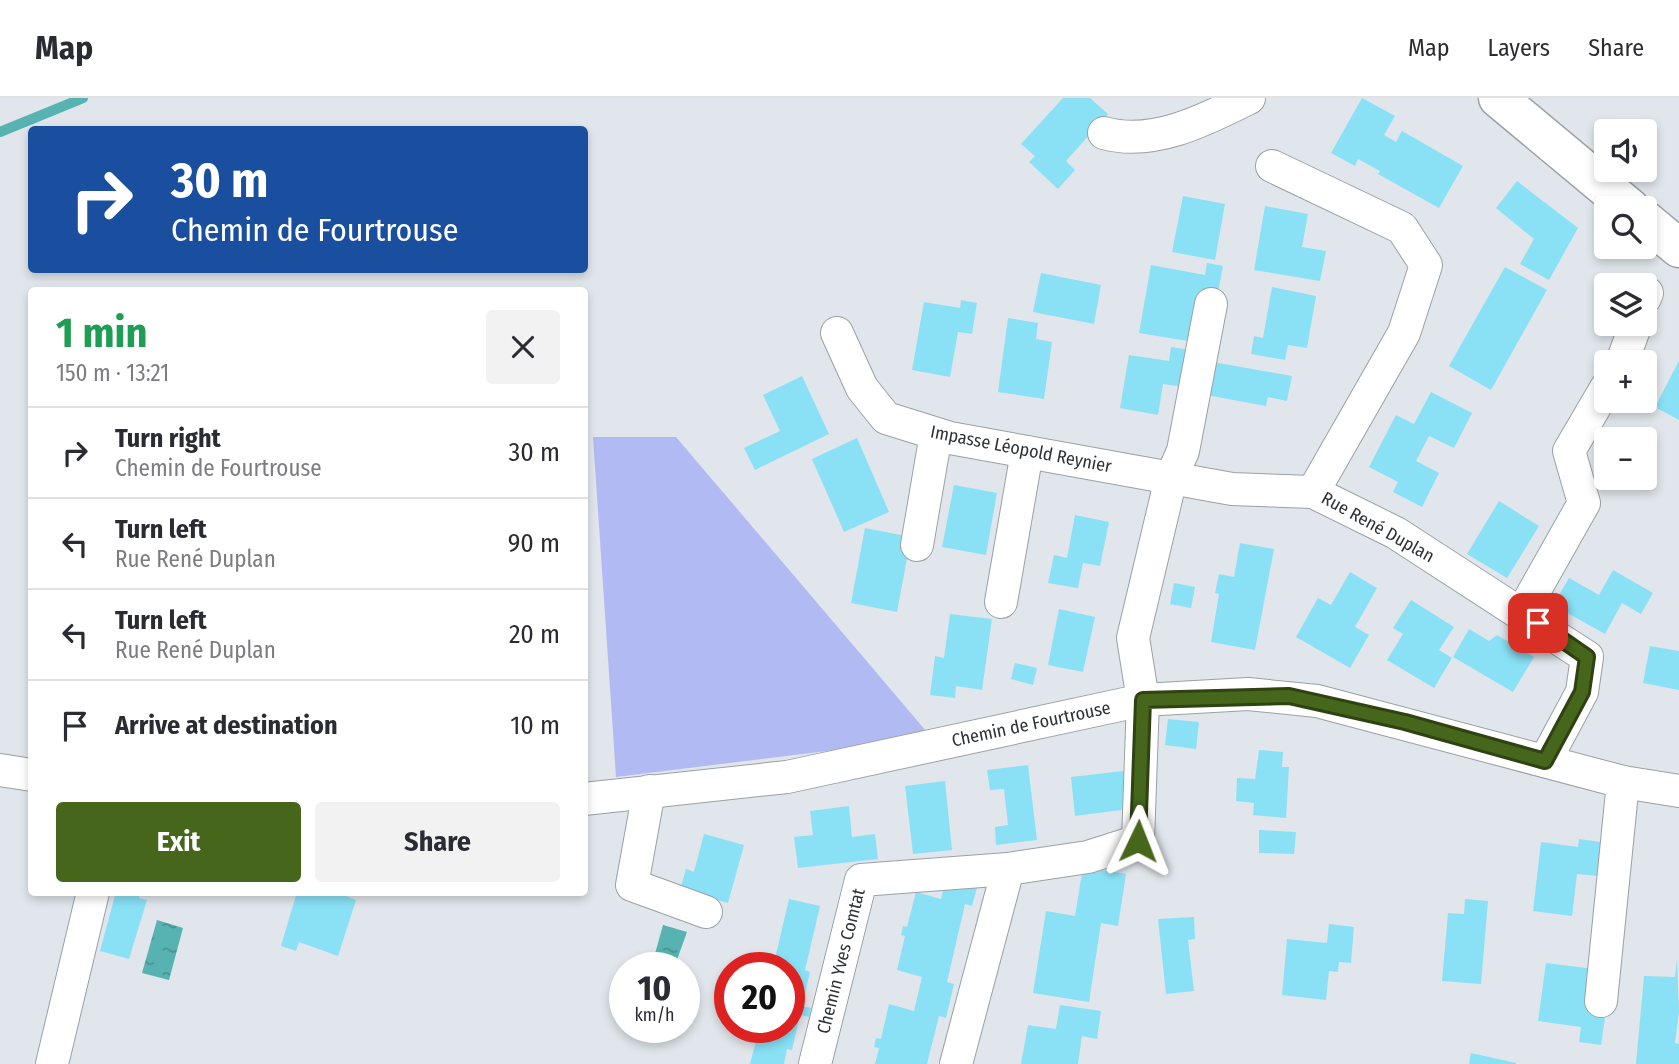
<!DOCTYPE html>
<html lang="en">
<head>
<meta charset="utf-8">
<style>
	:root { --surface:#fff; --page:#f2f2f3; --text:#2b2b33; --muted:#7c7c81; --line:#e1e1e2; --accent:#46661b }
	body { margin:0; font-family:"Fira Sans Condensed",sans-serif; background:var(--page); color:var(--text); height:100vh; display:flex; flex-direction:column; font-size:26px; white-space:nowrap }
	* { box-sizing:border-box; margin:0 }
	p { font-size:23px; color:var(--muted) }
	.icon { flex:none; width:38px; height:38px; fill:none; stroke:currentColor; stroke-width:2; stroke-linecap:round; stroke-linejoin:round }
	.map { position:relative; flex:1; overflow:hidden }
	.side { position:absolute; left:28px; top:189px; width:560px; height:609px; display:flex; flex-direction:column; background:var(--surface); border-radius:7px; box-shadow:0 4px 10px #0003 }
	.side>* { flex:none }
	.guide { position:absolute; left:28px; top:28px; width:560px; height:147px; border-radius:7px; box-shadow:0 4px 10px #0003; background:#1a4fa0; color:#fff; overflow:hidden }
	.buttons { position:absolute; left:1594px; top:21px; display:grid; gap:14px }
	.buttons a { display:grid; place-items:center; width:63px; height:63px; border-radius:7px; background:var(--surface); box-shadow:0 4px 10px #0003; font-size:35px }
	.speed { position:absolute; left:609px; top:854px; display:flex; gap:14px; font-size:35px; font-weight:700; text-align:center }
	.speed>* { display:grid; place-content:center; width:91px; height:91px; border-radius:50%; background:var(--surface); box-shadow:0 4px 10px #0003; line-height:1 }
	.speed small { font-size:18px; font-weight:400 }
	.speed .limit { border:10px solid #d22; background:#fff; color:#111 }
	.pin { position:absolute; display:grid; place-items:center; width:60px; height:60px; color:#fff; margin:-30px; border-radius:14px; box-shadow:0 4px 10px #0006 }
	.me { position:absolute; width:77px; margin:-38px; rotate:2deg; stroke-linejoin:round; filter:drop-shadow(0 0 5px #0008) }
	.turn { display:flex; align-items:center; gap:24px; height:147px; padding:0 28px; font-size:32px }
	.turn .icon { width:91px; height:91px; stroke-width:2.5 }
	.turn b { display:block; font-size:49px; line-height:60px }
	.round { display:grid; place-items:center; flex:none; width:74px; height:74px; border-radius:7px; background:var(--page) }
	.head { display:flex; align-items:center; justify-content:space-between; height:119px; padding:0 28px }
	h1 { font-size:42px; font-weight:700; line-height:52px; color:#1e9e55 }
	.cta { display:flex; gap:14px; margin-top:auto; padding:14px 28px }
	.cta a { flex:1; height:80px; border-radius:7px; background:var(--accent); color:#fff; font-size:28px; font-weight:700; line-height:80px; text-align:center }
	.cta a+a { background:var(--page); color:var(--text) }
	ul { padding:0; list-style:none }
	li { display:flex; align-items:center; gap:21px; height:91px; padding:0 28px; border-top:2px solid var(--line) }
	li div { flex:1 }
	li b { display:block; font-size:26px }
	li em { font-style:normal }
	header { display:flex; align-items:center; gap:42px; box-sizing:border-box; height:98px; padding:0 35px; background:var(--surface); border-bottom:2px solid var(--line) }
	header strong { font-size:33px }
	nav { display:flex; gap:38px; margin-inline-start:auto; font-size:24px }
	.map>svg:first-child { display:block }
	.grass { fill:#b2baf3 }
	.water { fill:url(#water-ripples) }
	.lines { fill:none; stroke-linecap:round; stroke-linejoin:round }
	.stream { stroke:#56b3b1; stroke-width:10 }
	.building { fill:#8ae1f6 }
	.minor-casing { stroke:#9aa1a5; stroke-width:34 }
	.major-casing { stroke:#9aa1a5; stroke-width:41 }
	.minor { stroke:#fff; stroke-width:32 }
	.major { stroke:#fff; stroke-width:38 }
	.route-casing { stroke:#2e4212; stroke-width:18 }
	.route { stroke:#46661b; stroke-width:12 }
	.labels { text-anchor:middle; stroke-width:5; stroke-linejoin:round; paint-order:stroke }
	.street-label { font-size:18px; fill:#2f3234; stroke:#fff }
</style>
</head>
<body>
<header>
<strong>Map</strong>
<nav><a>Map</a><a>Layers</a><a>Share</a></nav>
</header>
<div class="map">
<svg width="1679" height="966" viewBox="0 0 1679 966">
	<defs>
		<pattern id="water-ripples" width="26" height="14" patternUnits="userSpaceOnUse" patternTransform="scale(1.75)"><rect width="26" height="14" fill="#56b3b1"/><path d="M2 4q2-2 4 0t4 0M15 11q2-2 4 0t4 0" fill="none" stroke="#489291"/></pattern>
	</defs>
	<rect width="100%" height="100%" fill="#e0e6eb"/>
	<path class="grass" d="M593,339H676L932,640L616,679Z"/>
	<g class="water">
		<path d="M157,822L183,830L169,882L142,875Z"/>
		<path d="M663,827L687,834L674,870H651Z"/>
	</g>
	<g class="lines">
		<path class="stream" d="M0,34L83,0"/>
	</g>
	<g class="building">
		<path d="M1063,0H1090L1108,16L1066,63L1075,72L1058,91L1029,64L1035,58L1021,46Z"/>
		<path d="M1362,0L1395,18L1384,37L1396,44L1402,33L1463,68L1439,110L1378,76L1380,73L1358,61L1355,68L1331,55Z"/>
		<path d="M1517,83L1578,130L1549,182L1520,166L1534,141L1496,110Z"/>
		<path d="M1183,98L1225,106L1215,162L1172,154Z"/>
		<path d="M1265,108L1308,116L1302,149L1326,153L1320,183L1254,172Z"/>
		<path d="M1207,165L1223,168L1217,200L1194,244L1139,235L1151,167L1205,177Z"/>
		<path d="M1505,169L1547,192L1491,292L1449,268Z"/>
		<path d="M1041,175L1101,187L1094,226L1033,214Z"/>
		<path d="M1272,189L1316,198L1307,250L1288,247L1285,262L1251,256L1254,238L1263,240Z"/>
		<path d="M961,202L977,205L972,236L958,234L950,279L912,272L924,204L960,210Z"/>
		<path d="M1008,220L1038,225L1036,241L1052,244L1044,301L998,294Z"/>
		<path d="M1171,249L1190,252L1184,289L1163,286L1158,317L1120,310L1129,257L1169,263Z"/>
		<path d="M1207,263L1292,278L1287,303L1268,299L1266,308L1201,296Z"/>
		<path d="M1679,263V322L1655,309Z"/>
		<path d="M802,278L829,336L755,372L744,350L780,333L763,297Z"/>
		<path d="M1431,294L1472,315L1454,350L1429,338L1416,363L1439,375L1422,409L1393,394L1398,384L1369,369L1396,317L1414,326Z"/>
		<path d="M857,340L889,414L844,434L812,361Z"/>
		<path d="M954,387L997,395L986,457L942,449Z"/>
		<path d="M1499,403L1539,428L1507,480L1467,456Z"/>
		<path d="M1075,417L1109,424L1100,468L1083,465L1078,490L1048,485L1054,457L1067,460Z"/>
		<path d="M865,430L911,439L897,514L851,505Z"/>
		<path d="M1240,445L1274,451L1255,552L1211,544L1219,496L1215,495L1219,476L1234,479Z"/>
		<path d="M1613,472L1653,495L1641,516L1622,505L1605,536L1553,507L1569,480L1599,497Z"/>
		<path d="M1350,474L1377,490L1355,529L1369,537L1350,570L1296,539L1318,500L1331,507Z"/>
		<path d="M1174,485L1195,489L1191,510L1170,506Z"/>
		<path d="M1411,502L1454,529L1439,552L1452,560L1434,590L1387,562L1403,536L1393,530Z"/>
		<path d="M1059,511L1095,519L1083,574L1048,567Z"/>
		<path d="M950,516L992,521L982,592L956,588L955,600L930,597L935,558L944,560Z"/>
		<path d="M1469,531L1489,543L1497,537L1534,559L1513,594L1453,559Z"/>
		<path d="M1650,548L1679,553V592L1643,585Z"/>
		<path d="M1015,565L1037,570L1033,587L1011,581Z"/>
		<path d="M1168,621L1199,624L1196,651L1165,647Z"/>
		<path d="M1259,652L1283,654L1282,669H1289L1286,720L1253,717L1254,705L1236,703L1237,680L1255,681Z"/>
		<path d="M1028,667L1037,742L996,747L995,729L1008,727L1004,691L990,692L987,672Z"/>
		<path d="M1132,672L1129,711L1075,718L1071,679Z"/>
		<path d="M945,683L952,752L913,756L905,688Z"/>
		<path d="M849,708L852,739L875,736L878,761L798,770L794,739L813,737L810,713Z"/>
		<path d="M1259,732L1296,734L1294,756L1259,755Z"/>
		<path d="M704,736L744,747L728,805L680,792L686,771L694,774Z"/>
		<path d="M1579,741L1601,744L1597,778L1577,776L1572,818L1533,813L1541,744L1578,749Z"/>
		<path d="M1083,769L1126,776L1118,828L1101,825L1089,904L1033,895L1046,813L1075,818Z"/>
		<path d="M945,783L977,790L972,808L965,806L947,884L954,886L946,920L939,918L927,966H875L879,950L874,949L876,940L881,941L889,906L914,913L922,879L897,872L905,838L901,837L903,828L907,829L916,794L941,801Z"/>
		<path d="M116,794H140L139,800L147,802L129,861L100,853Z"/>
		<path d="M297,794H336L356,802L338,858L299,844L296,853L281,848Z"/>
		<path d="M789,801L820,808L805,872L810,874L802,908L811,910L809,919L800,917L792,952L787,951L784,966H750L756,943L744,940L746,929H789V870H760L762,863L774,865Z"/>
		<path d="M1465,801L1488,803L1481,886L1442,883L1448,815L1464,816Z"/>
		<path d="M1194,819L1195,841L1188,842L1194,893L1166,896L1158,821Z"/>
		<path d="M1329,826L1354,829L1351,865L1339,864L1338,874L1329,873L1326,902L1282,897L1287,841L1327,845Z"/>
		<path d="M1677,861L1679,914L1675,945L1679,946V966H1636L1644,878L1675,879Z"/>
		<path d="M1546,865L1594,871L1606,913L1601,947L1579,944L1581,929L1538,923Z"/>
		<path d="M1060,907L1101,913L1097,941L1082,938L1078,966H1021L1028,927L1056,931Z"/>
		<path d="M1471,955L1516,965V966H1469Z"/>
	</g>
	<g class="lines">
		<g class="minor-casing">
			<g id="minor">
				<path d="M1104,35C1153,49 1205,22 1249,0"/>
				<path d="M1272,68L1402,130L1426,167L1404,235L1313,394"/>
				<path d="M1645,200L1647,195"/>
				<path d="M837,235L862,290L886,320L950,340L1171,380L1183,353L1211,206"/>
				<path d="M1622,264L1636,226"/>
				<path d="M917,447L936,336"/>
				<path d="M1001,504L1027,354"/>
				<path d="M1522,515L1584,405L1569,353L1606,290"/>
				<path d="M0,672L32,677"/>
				<path d="M649,693L632,787L706,814"/>
				<path d="M584,701L787,679L1143,602L1248,596L1317,603L1623,684L1679,693"/>
				<path d="M1601,903L1623,684"/>
				<path d="M52,966L93,794"/>
				<path d="M815,966L861,782L1008,771"/>
				<path d="M956,966L1008,771L1088,759L1138,743L1143,602L1133,540L1171,380L1232,391L1313,394L1396,435L1587,559L1582,594L1545,663"/>
			</g>
		</g>
		<g class="major-casing">
			<g id="major">
				<path d="M1498,0L1630,110"/>
				<path d="M1645,122L1679,150"/>
			</g>
		</g>
		<use href="#minor" class="minor"/>
		<use href="#major" class="major"/>
	</g>
	<g class="lines">
		<g class="route-casing">
			<path id="route" d="M1138,743L1143,602L1289,598L1405,624L1545,663L1582,594L1587,559L1538,525"/>
		</g>
		<use href="#route" class="route"/>
	</g>
	<g class="labels">
		<g class="street-label">
			<text transform="translate(1021 351) rotate(11)" y="6">Impasse Léopold Reynier</text>
			<text transform="translate(1378 429) rotate(29)" y="6">Rue René Duplan</text>
			<text transform="translate(1031 626) rotate(-12)" y="6">Chemin de Fourtrouse</text>
			<text transform="translate(841 863) rotate(-76)" y="6">Chemin Yves Comtat</text>
		</g>
	</g>
</svg>
<div class="buttons">
<a><svg class="icon" aria-label="sound" viewBox="0 0 24 24"><path d="M4 9h4l5-4v14l-5-4H4zM17 9q2 3 0 6"/></svg></a>
<a><svg class="icon" aria-label="search" viewBox="0 0 24 24"><circle cx="10" cy="10" r="6"/><path d="M15 15l6 6"/></svg></a>
<a><svg class="icon" aria-label="layers" viewBox="0 0 24 24"><path d="M12 4l9 5-9 5-9-5zM3 14l9 5 9-5"/></svg></a>
<a>+</a>
<a>−</a>
</div>
<div class="speed"><div>10<small>km/h</small></div><div class="limit">20</div></div>
<div class="pin" style="left:1538px;top:525px;background:#d93025"><svg class="icon" aria-label="arrive" viewBox="0 0 24 24"><path d="M6 21V4h12l-3 4 3 4H6"/></svg></div>
<svg class="me" style="left:1138px;top:743px" viewBox="-20 -20 40 40"><path d="M0-17L14 15 0 8-14 15z" fill="#46661b" stroke="#fff" stroke-width="4"/></svg>
<div class="guide">
<div class="turn"><svg class="icon" aria-label="right" viewBox="0 0 24 24"><path d="M7 20v-9h11M14 6l5 5-5 5"/></svg><div><b>30 m</b>Chemin de Fourtrouse</div></div>
</div>
<section class="side">
<div class="head"><div><h1>1 min</h1><p>150 m · 13:21</p></div><a class="round"><svg class="icon" aria-label="close" viewBox="0 0 24 24"><path d="M6 6l12 12M18 6L6 18"/></svg></a></div>
<ul>
<li><svg class="icon" aria-label="right" viewBox="0 0 24 24"><path d="M7 20v-9h11M14 6l5 5-5 5"/></svg><div><b>Turn right</b><p>Chemin de Fourtrouse</p></div><em>30 m</em></li>
<li><svg class="icon" aria-label="left" viewBox="0 0 24 24"><path d="M17 20v-9H6M10 6l-5 5 5 5"/></svg><div><b>Turn left</b><p>Rue René Duplan</p></div><em>90 m</em></li>
<li><svg class="icon" aria-label="left" viewBox="0 0 24 24"><path d="M17 20v-9H6M10 6l-5 5 5 5"/></svg><div><b>Turn left</b><p>Rue René Duplan</p></div><em>20 m</em></li>
<li><svg class="icon" aria-label="arrive" viewBox="0 0 24 24"><path d="M6 21V4h12l-3 4 3 4H6"/></svg><div><b>Arrive at destination</b></div><em>10 m</em></li>
</ul>
<div class="cta"><a>Exit</a><a>Share</a></div>
</section>
</div>
</body>
</html>
